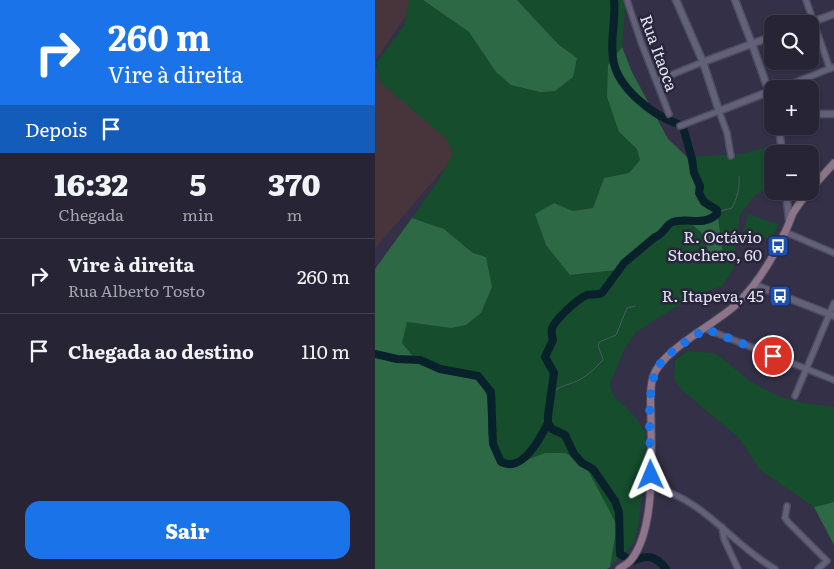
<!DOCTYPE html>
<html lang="pt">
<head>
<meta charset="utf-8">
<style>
	:root { --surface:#262435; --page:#323041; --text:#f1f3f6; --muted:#a4a4ad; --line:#424150; --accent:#1a73e8 }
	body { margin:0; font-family:Literata,serif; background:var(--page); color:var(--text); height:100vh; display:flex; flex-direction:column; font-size:19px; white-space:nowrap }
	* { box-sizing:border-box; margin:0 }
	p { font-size:16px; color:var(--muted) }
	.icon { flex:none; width:28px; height:28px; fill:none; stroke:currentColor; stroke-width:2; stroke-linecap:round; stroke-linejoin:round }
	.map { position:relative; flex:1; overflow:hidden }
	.panel { display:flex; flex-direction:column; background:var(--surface); width:375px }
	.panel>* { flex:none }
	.guide { background:#1a73e8; color:#fff; overflow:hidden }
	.controls { position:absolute; left:389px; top:15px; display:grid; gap:10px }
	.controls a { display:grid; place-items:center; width:55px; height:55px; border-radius:10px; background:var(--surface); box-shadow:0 1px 4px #0004,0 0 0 1px var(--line); font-size:25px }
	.pin { position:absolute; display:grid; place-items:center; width:42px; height:42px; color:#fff; margin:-21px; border:2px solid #fff; border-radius:50%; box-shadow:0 1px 5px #0007 }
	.me { position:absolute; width:55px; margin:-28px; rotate:359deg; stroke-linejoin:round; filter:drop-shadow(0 0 4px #0008) }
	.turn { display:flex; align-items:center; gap:18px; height:105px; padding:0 25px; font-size:22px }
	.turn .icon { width:65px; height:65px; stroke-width:2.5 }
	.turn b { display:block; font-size:35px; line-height:42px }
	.then { display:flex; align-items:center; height:48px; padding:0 25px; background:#0003; gap:10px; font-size:19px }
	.eta { display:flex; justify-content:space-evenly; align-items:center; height:85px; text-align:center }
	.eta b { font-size:30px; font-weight:800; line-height:35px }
	.primary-button { display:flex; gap:10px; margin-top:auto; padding:10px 25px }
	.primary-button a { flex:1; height:58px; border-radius:15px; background:var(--accent); color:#fff; font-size:20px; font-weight:800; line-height:58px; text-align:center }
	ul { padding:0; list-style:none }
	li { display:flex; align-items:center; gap:15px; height:75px; padding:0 25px; border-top:1px solid var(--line) }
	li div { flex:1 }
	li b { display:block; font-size:19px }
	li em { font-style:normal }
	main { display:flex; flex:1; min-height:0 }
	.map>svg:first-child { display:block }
	.industrial { fill:#48353c }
	.green { fill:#154d2d }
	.forest { fill:#2d6944 }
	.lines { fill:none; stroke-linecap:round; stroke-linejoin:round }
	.stream { stroke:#4a5b65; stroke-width:1 }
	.river { stroke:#09212a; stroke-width:8 }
	.minor-casing { stroke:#4f4c60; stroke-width:8 }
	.tertiary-casing { stroke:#4f4c60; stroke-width:9 }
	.secondary-casing { stroke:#4f4c60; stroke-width:9 }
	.minor { stroke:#63607a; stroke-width:5 }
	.tertiary { stroke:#63607a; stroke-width:6 }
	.secondary { stroke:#8e7489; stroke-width:7 }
	.route { stroke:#1a73e8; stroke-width:9; stroke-dasharray:0 16.2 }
	.labels { text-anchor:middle; stroke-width:5; stroke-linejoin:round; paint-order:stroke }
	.street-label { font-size:16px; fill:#e2e1f0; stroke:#29263c }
	.poi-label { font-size:16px; fill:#e2e1f0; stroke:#29263c; text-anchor:end }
</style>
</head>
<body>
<main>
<section class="panel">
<div class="guide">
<div class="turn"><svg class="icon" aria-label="right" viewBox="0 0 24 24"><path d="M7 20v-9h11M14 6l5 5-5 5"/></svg><div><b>260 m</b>Vire à direita</div></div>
<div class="then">Depois<svg class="icon" aria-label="arrive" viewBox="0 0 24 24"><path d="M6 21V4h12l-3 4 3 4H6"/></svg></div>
</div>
<div class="eta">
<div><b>16:32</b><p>Chegada</p></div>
<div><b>5</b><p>min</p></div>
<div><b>370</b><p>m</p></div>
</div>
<ul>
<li><svg class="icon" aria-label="right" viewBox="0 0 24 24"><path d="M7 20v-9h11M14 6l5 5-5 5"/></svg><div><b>Vire à direita</b><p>Rua Alberto Tosto</p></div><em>260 m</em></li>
<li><svg class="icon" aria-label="arrive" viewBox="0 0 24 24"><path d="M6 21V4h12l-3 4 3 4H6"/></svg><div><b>Chegada ao destino</b></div><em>110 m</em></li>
</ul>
<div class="primary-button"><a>Sair</a></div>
</section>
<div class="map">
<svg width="459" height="569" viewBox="0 0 459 569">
	<rect width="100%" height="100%" fill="#333047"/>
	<g class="industrial">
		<path d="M0,0H42L0,61Z"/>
		<path d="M0,67L93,141L0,248Z"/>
	</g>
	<g class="green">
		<path d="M34,0H48L94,32L121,72L202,58L183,44L142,0H251L247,47L233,65L244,132L262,149L265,160L254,173L229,178L218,208L198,211L179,203L195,275L243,270L253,265L275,239L311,220L326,232L338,262L343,218L321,188L312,157L366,154L389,148L397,157V183L378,197L365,215L358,270L347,286L318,296L261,332L250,348L235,384L238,395L257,413L270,431L271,455L264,522L259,543L235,567L242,525L171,453L134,467L120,458L113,433L114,400L103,378L45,365L26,343L32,322L76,328L111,257L98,253L69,229L37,218L63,181L78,153L72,139L5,82L1,63L29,26Z"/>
		<path d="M373,214L403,224L397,240L369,230Z"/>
		<path d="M313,351L340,353L378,383L403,396L427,403L459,407V502L439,507L385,470L364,438L307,390L299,379L300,360Z"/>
	</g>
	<g class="forest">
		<path d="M48,0H142L183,44L202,58L198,77L180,91L165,92L136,85L121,72L94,32Z"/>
		<path d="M247,47L257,72L293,139L312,157L321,188L343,218L348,254L338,263L326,232L311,220L275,239L253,265L242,270L195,275L171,245L160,214L179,203L198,211L218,208L229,178L254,173L265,160L262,149L244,132L232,97L233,65Z"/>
		<path d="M37,218L69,229L98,253L111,257L117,287L106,313L91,325L76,328L32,322L27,343L45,365L103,378L114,400L113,433L120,458L134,467L170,453H190L208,461L242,525L235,567L232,569H0V269Z"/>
		<path d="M459,502V545L439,507Z"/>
	</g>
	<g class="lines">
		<g class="stream">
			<path d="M342,212L357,208C362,198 365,188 364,176"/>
			<path d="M177,393C184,386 193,385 202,381C213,376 220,368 228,360C227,353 222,349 224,342L241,335L252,308L260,306"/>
		</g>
		<g class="river">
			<path d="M239,0C241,19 235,39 238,58C241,87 277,115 303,124"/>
			<path d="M0,354L22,359L45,360L65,369L103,376L116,392L118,444L126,462C129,463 134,465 137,464C153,462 167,435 173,423"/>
			<path d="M252,558L245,554L244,512L240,501L218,469L207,463L199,454L190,435L177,429L173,423V416L179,373L170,357L178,340C177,336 176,333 177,328C181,319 202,299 212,295C217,294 222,295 227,293L249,263L280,237C289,234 291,224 298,222C313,217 328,227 342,214V210L329,202L324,193L325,186L319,173L317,159L308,127"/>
			<path d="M258,561C272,554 281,556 291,569"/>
		</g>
		<g class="minor-casing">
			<g id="minor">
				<path d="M252,0L266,42L294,114"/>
				<path d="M431,0L455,69"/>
				<path d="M281,81L328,62"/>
				<path d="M403,89L459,67"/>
				<path d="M305,126L344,111L352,133L356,156"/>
				<path d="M410,232L459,253"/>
				<path d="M331,329L459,380"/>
				<path d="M420,396L459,303"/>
				<path d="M277,487C330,499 356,544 400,569"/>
				<path d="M412,506L410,518L414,523L452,561L443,569"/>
				<path d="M347,527L349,539L363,569"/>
			</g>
		</g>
		<g class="tertiary-casing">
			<g id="tertiary">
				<path d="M301,0L328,62L344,111L393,92"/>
				<path d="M360,0L377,44L398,103"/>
				<path d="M432,24L459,14"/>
				<path d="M328,62L398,36"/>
				<path d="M435,114H459"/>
				<path d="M404,126L407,154"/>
				<path d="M411,191L414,220"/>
				<path d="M380,285L459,316"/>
			</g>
		</g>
		<g class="secondary-casing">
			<path id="secondary" d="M244,569C248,566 253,564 256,560C281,529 276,457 276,419C276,405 274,390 278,377C286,350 341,324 363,303C383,283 397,260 409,234C413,227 415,220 418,213C429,195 445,179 459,163"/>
		</g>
		<use href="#minor" class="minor"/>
		<use href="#tertiary" class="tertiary"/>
		<use href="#secondary" class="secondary"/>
	</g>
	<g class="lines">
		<path class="route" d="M276,475C276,449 269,384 285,364C297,349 315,339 331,329L398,356"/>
	</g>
	<defs>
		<g id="bus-square" transform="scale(1.125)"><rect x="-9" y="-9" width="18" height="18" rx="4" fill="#1a4fb4" stroke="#29263c"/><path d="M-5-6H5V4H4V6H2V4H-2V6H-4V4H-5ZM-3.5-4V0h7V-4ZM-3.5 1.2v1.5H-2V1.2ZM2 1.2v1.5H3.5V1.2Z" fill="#fff"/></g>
	</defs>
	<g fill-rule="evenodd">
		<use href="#bus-square" x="403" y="246"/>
		<use href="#bus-square" x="405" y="296"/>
	</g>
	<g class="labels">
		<g class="street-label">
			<text transform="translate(284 53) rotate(70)" y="6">Rua Itaoca</text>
		</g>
		<g class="poi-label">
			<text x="387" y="243">R. Octávio<tspan x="387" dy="18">Stochero, 60</tspan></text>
			<text x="389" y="302">R. Itapeva, 45</text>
		</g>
	</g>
</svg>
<div class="controls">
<a><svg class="icon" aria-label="search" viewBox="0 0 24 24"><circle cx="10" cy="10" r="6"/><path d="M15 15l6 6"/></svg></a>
<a>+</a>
<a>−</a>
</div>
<div class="pin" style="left:398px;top:356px;background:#d93025"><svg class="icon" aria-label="arrive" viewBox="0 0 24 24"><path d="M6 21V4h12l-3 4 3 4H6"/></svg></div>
<svg class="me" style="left:276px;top:475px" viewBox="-20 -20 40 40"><path d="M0-17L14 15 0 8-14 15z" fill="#1a73e8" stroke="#fff" stroke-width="4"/></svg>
</div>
</main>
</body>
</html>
